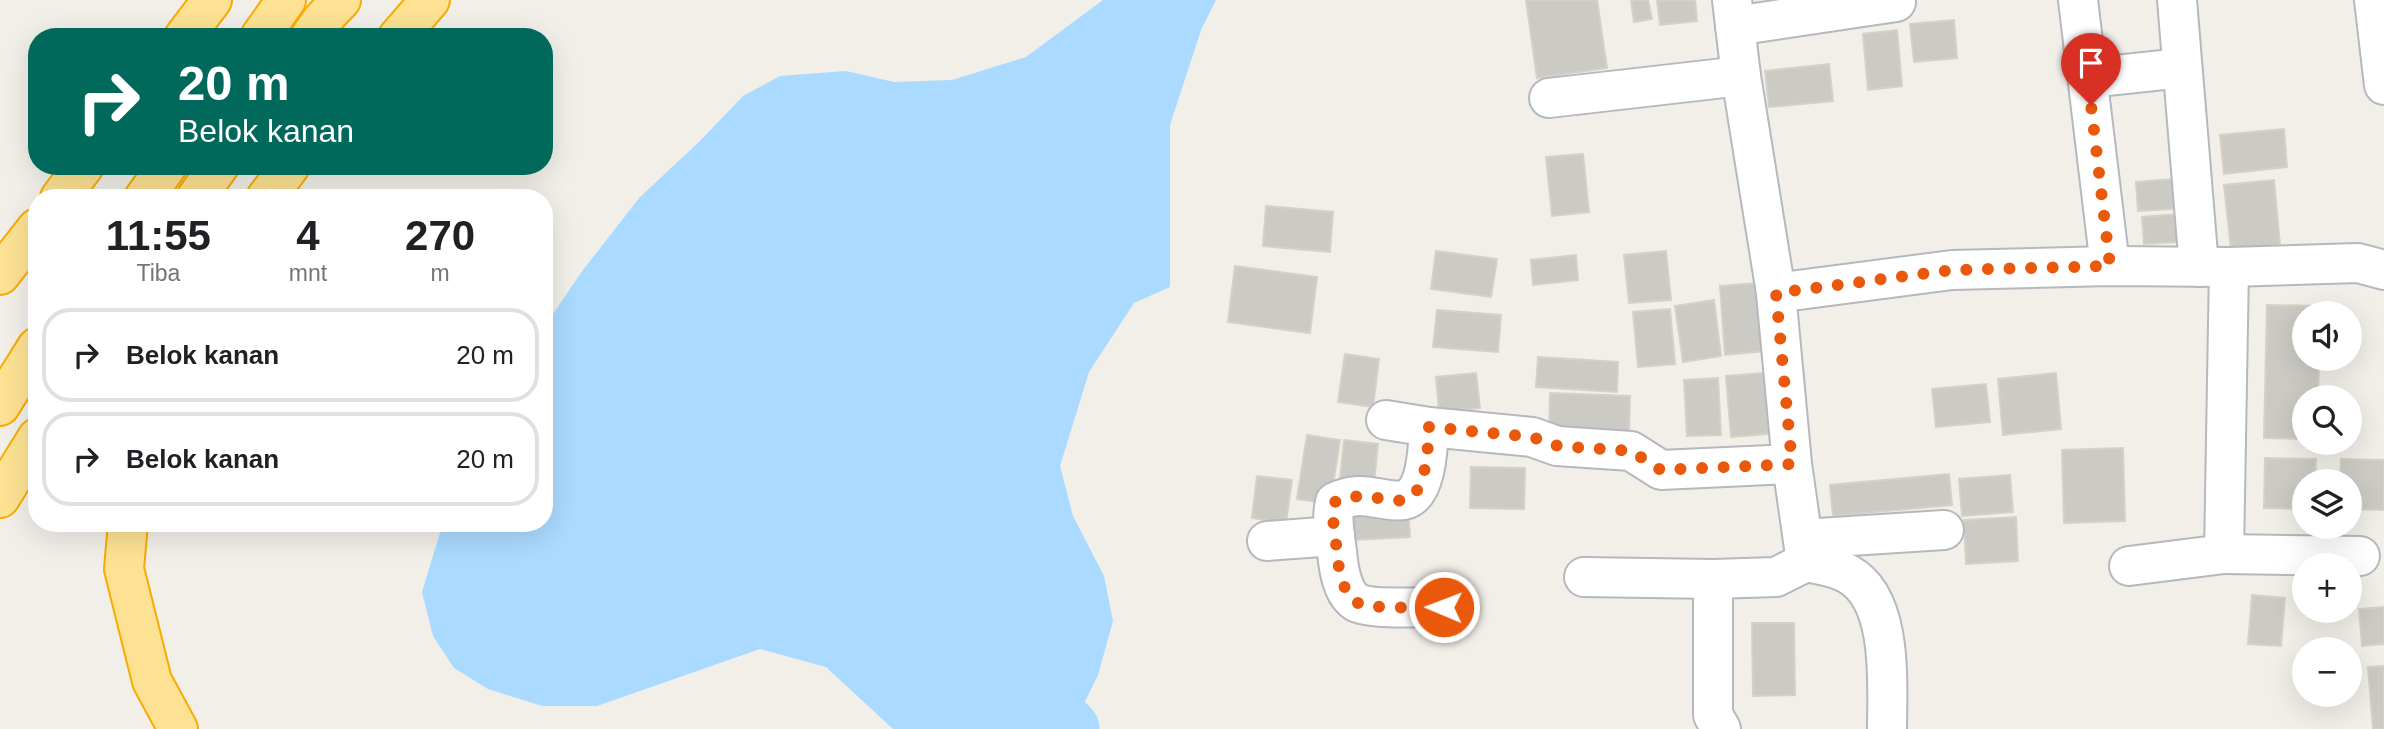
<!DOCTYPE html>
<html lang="id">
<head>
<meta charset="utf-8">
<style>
	:root { --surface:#fff; --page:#f6f6f6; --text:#202124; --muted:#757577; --line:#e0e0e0 }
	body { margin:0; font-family:Arial,sans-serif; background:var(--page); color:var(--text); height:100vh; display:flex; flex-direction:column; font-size:26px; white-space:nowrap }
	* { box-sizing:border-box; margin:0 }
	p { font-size:23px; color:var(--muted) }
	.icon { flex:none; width:38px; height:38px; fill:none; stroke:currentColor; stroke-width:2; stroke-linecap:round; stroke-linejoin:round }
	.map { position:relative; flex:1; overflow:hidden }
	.sheet { position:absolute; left:28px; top:189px; width:525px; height:343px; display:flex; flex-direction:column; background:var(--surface); border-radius:28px; box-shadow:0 7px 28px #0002 }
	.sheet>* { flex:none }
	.hud { position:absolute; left:28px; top:28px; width:525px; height:147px; border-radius:28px; box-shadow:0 7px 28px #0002; background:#00695c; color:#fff; overflow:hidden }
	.tools { position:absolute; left:2292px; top:301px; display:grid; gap:14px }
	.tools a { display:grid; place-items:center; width:70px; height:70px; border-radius:50%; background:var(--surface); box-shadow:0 7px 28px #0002; font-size:35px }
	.pin { position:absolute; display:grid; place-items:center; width:60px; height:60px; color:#fff; margin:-72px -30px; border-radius:50% 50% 50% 0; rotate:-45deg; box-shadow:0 0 7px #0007 }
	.pin .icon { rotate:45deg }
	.me { position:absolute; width:77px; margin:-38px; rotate:271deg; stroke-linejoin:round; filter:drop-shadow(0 0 5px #0008) }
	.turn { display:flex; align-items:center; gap:24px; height:147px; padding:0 35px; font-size:32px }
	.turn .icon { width:91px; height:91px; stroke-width:2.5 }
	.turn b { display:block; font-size:49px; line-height:60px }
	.eta { display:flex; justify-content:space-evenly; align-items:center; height:119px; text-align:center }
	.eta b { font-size:42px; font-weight:600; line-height:49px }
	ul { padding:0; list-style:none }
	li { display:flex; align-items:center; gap:21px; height:94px; margin:0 14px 10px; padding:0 21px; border:4px solid var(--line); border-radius:28px }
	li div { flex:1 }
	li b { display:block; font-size:26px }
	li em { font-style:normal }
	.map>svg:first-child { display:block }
	.water { fill:#aadaff }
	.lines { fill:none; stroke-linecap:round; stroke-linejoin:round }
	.river { stroke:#aadaff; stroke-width:61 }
	.building { fill:#cccac5; stroke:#d6d1c6; stroke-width:2 }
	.minor-casing { stroke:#b5b8bc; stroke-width:42 }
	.highway-casing { stroke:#f9ab00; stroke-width:42 }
	.minor { stroke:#fff; stroke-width:38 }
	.highway { stroke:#fde293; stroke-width:38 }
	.route { stroke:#ea580c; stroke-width:12; stroke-dasharray:0 21.6 }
</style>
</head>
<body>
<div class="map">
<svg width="2384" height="729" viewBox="0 0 2384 729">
	<rect width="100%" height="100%" fill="#f1efe8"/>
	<path class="water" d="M1103,0H1216L1201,30L1170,125V287L1134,303L1089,372L1060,466L1073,516L1104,576L1113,621L1098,675L1076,720L1055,729H893L826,667L760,649L597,706H542L488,689L454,668L433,636L422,592L443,523H544V327L583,270L640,197L699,142L743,96L780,76L846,71L894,82L952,80L1026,57Z"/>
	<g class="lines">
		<path class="river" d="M1065,725L1069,729"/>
	</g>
	<g class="building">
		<path d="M1526,0H1597L1607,68L1537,78Z"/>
		<path d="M1631,0H1648L1652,19L1634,22Z"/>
		<path d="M1657,0H1695L1697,21L1660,25Z"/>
		<path d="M1954,20L1957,58L1914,62L1910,24Z"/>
		<path d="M1897,30L1902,86L1868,90L1863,34Z"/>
		<path d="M1829,64L1833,101L1769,107L1765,71Z"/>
		<path d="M2284,129L2287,167L2224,174L2220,135Z"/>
		<path d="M1583,154L1589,212L1552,216L1546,157Z"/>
		<path d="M2187,178L2189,208L2138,211L2136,182Z"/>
		<path d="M2274,180L2280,245L2231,250L2224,185Z"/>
		<path d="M1266,206L1333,212L1330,252L1263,246Z"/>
		<path d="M2191,213L2193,241L2144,244L2142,217Z"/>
		<path d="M1436,251L1497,259L1491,297L1431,289Z"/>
		<path d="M1666,251L1671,300L1629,303L1624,255Z"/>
		<path d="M1576,255L1578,280L1533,285L1531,260Z"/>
		<path d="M1235,266L1317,277L1310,333L1228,322Z"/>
		<path d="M1759,283L1765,351L1725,355L1720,286Z"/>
		<path d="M1714,300L1721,356L1683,362L1675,306Z"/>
		<path d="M2267,305L2320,306V313H2305V359H2319L2318,397H2305V439L2264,438Z"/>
		<path d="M1670,309L1675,364L1638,367L1633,312Z"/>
		<path d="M1437,310L1501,315L1498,352L1433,347Z"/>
		<path d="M1345,354L1379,359L1373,407L1338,402Z"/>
		<path d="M1538,357L1618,362L1617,392L1536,387Z"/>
		<path d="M1775,372L1779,433L1731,437L1726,376Z"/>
		<path d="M1476,373L1480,408L1439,412L1436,377Z"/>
		<path d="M2056,373L2061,429L2003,435L1998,379Z"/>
		<path d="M1718,378L1721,435L1687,436L1684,380Z"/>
		<path d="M1986,384L1990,422L1936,427L1932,389Z"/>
		<path d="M1550,393L1630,396L1629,435L1549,433Z"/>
		<path d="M1307,435L1340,440L1330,504L1297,499Z"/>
		<path d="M1344,440L1378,444L1373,493L1339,489Z"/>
		<path d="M2123,448L2125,521L2064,523L2062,450Z"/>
		<path d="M2265,458L2316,459L2315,481H2305V509L2264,508Z"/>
		<path d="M2341,459L2384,460V510L2350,509V481H2340Z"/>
		<path d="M1471,467L1525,468L1524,509L1470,508Z"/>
		<path d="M1949,474L1952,505L1833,516L1830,485Z"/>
		<path d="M2010,475L2013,512L1962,516L1959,479Z"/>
		<path d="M1257,476L1292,480L1286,523L1252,518Z"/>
		<path d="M1408,505L1410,537L1353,540L1352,508Z"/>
		<path d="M2016,517L2018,561L1966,564L1964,520Z"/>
		<path d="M2252,595L2285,598L2281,646L2248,644Z"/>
		<path d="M2384,607V644L2362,646L2359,609Z"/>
		<path d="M1752,623H1794L1795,695L1753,696Z"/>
		<path d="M2384,666V729H2373L2368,667Z"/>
	</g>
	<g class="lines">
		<g class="minor-casing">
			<g id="minor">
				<path d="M1732,0L1741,76L1776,293L1792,464L1806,562"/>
				<path d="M2078,0L2110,266"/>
				<path d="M2177,0L2199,267"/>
				<path d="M2374,0L2384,85"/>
				<path d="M1735,26L1896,2"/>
				<path d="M2088,78L2182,68"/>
				<path d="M1549,98L1741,76"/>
				<path d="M1776,293L1952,270L2110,266L2229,267L2358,263L2384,270"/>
				<path d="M1386,420L1429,427L1532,437L1557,446L1631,451L1661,470L1792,464"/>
				<path d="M1429,427C1428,446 1427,495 1404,500C1395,502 1386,499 1377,498C1361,495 1350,495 1335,502C1331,518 1335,535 1337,551C1338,566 1342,593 1356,602C1369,610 1425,607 1444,607"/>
				<path d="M1803,539L1944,530"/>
				<path d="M1267,541L1335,536"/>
				<path d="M2224,554L2360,556"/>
				<path d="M2129,566L2224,554L2229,267"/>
				<path d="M1584,577L1713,579L1776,577L1806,562C1819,565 1836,567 1848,574C1894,599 1887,684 1887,729"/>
				<path d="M1713,579V715L1721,729"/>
			</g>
		</g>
		<g class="highway-casing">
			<g id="highway">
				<path d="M184,37L212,0"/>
				<path d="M260,37L286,0"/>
				<path d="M310,37L322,20L341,0"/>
				<path d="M398,37L430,0"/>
				<path d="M60,198L84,166"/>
				<path d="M144,198L167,166"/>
				<path d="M196,198L219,166"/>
				<path d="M266,198L290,166"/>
				<path d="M0,275L37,228"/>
				<path d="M0,406L37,347"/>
				<path d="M0,498L37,438"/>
				<path d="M128,523L124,569L152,681L178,729"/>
			</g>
		</g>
		<use href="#minor" class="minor"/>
		<use href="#highway" class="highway"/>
	</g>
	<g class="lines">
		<path class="route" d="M1444,607C1425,607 1369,610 1356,602C1342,593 1338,566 1337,551C1335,535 1331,519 1335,502C1349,495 1361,496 1377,498C1387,499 1400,503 1409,498C1427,489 1428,445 1429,427L1532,437L1558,446L1631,451L1661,470L1792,464L1776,293L1952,270L2110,266L2091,105"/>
	</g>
</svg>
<div class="tools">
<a><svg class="icon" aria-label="sound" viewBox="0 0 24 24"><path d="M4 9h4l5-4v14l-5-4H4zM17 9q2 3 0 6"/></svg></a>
<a><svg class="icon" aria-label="search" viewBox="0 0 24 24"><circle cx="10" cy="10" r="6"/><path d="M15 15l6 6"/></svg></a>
<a><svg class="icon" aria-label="layers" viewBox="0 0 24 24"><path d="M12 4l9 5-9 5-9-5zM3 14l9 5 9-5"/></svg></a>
<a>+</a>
<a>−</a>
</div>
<div class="pin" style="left:2091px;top:105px;background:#d93025"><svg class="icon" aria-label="arrive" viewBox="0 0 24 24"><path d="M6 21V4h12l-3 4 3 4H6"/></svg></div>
<svg class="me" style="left:1444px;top:607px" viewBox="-20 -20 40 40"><circle r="17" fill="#ea580c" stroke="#fff" stroke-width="3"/><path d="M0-11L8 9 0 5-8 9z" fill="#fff"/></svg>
<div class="hud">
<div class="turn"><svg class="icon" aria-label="right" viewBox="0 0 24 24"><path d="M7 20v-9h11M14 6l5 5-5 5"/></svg><div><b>20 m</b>Belok kanan</div></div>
</div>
<section class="sheet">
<div class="eta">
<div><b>11:55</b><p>Tiba</p></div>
<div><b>4</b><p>mnt</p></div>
<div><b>270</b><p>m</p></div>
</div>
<ul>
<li><svg class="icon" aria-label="right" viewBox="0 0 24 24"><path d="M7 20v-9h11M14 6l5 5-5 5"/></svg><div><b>Belok kanan</b></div><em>20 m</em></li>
<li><svg class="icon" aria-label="right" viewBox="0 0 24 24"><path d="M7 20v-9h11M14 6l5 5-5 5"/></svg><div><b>Belok kanan</b></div><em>20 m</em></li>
</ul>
</section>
</div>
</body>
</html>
